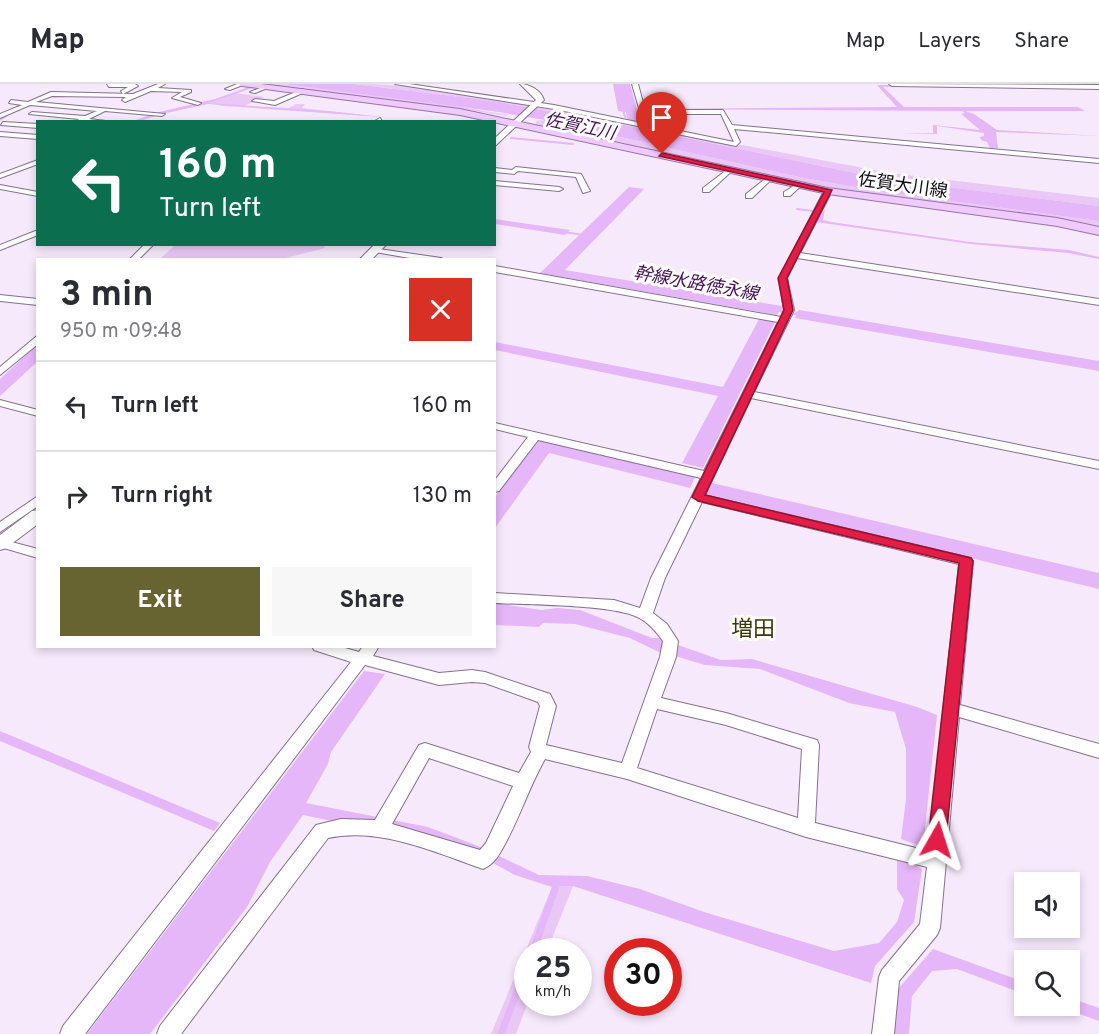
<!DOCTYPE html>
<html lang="en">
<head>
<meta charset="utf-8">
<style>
	:root { --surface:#fff; --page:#f7f7f7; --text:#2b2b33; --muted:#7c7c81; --line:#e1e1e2; --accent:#676431 }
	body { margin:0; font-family:Overpass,"Noto Sans JP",sans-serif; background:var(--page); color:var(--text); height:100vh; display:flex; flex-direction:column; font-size:22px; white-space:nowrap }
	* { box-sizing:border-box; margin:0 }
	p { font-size:20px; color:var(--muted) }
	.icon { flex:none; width:33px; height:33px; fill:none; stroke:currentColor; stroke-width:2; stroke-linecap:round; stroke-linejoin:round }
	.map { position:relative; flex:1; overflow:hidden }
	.details { position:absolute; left:36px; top:174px; width:460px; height:390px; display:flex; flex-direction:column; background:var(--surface); border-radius:0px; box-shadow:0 3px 9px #0003 }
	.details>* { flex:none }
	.banner { position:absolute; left:36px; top:36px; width:460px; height:126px; border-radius:0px; box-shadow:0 3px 9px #0003; background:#0b6e4f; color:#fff; overflow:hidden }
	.controls { position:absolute; left:1014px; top:788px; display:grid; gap:12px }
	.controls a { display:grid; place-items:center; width:66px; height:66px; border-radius:0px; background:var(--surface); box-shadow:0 3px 9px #0003; font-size:30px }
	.speed { position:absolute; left:514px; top:854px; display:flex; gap:12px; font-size:30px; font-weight:700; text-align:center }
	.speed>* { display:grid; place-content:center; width:78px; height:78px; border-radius:50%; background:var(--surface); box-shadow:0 3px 9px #0003; line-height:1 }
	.speed small { font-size:15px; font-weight:400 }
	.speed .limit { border:9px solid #d22; background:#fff; color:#111 }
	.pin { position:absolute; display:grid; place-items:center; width:51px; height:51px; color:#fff; margin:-62px -26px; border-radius:50% 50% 50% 0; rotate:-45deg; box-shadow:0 0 6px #0007 }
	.pin .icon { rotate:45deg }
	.me { position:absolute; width:66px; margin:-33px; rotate:6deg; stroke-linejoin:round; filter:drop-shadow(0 0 4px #0008) }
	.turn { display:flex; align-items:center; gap:21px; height:126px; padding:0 24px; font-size:27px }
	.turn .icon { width:78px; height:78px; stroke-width:2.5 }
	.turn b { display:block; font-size:42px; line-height:51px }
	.round { display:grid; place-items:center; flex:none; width:63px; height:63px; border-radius:0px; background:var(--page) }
	.overview { display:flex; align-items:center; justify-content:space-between; height:102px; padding:0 24px }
	h1 { font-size:36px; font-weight:700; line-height:45px }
	.primary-button { display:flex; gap:12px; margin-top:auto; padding:12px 24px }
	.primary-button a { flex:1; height:69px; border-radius:0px; background:var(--accent); color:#fff; font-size:24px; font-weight:700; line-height:69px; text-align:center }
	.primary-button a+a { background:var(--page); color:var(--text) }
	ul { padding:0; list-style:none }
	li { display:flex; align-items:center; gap:18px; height:90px; padding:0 24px; border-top:2px solid var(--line) }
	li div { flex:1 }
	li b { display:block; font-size:22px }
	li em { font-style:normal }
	header { display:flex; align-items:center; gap:36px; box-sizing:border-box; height:84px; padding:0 30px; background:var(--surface); border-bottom:2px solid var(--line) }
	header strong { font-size:28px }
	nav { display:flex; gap:33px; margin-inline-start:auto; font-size:21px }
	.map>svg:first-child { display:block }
	.green { fill:#e9c8f6 }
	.water { fill:#e5b6f8 }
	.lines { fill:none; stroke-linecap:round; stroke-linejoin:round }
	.stream-far1 { stroke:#e5b6f8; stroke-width:2 }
	.stream { stroke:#e5b6f8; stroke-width:7 }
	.street-casing { stroke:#85718d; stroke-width:2 }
	.secondary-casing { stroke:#85718d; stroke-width:2 }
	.primary-casing { stroke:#9a71aa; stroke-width:2 }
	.street { fill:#fff; fill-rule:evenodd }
	.secondary { fill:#fff; fill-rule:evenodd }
	.primary { fill:#eecbfc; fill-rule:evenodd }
	.route { fill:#e11d48; stroke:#92132f; stroke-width:1.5 }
	.labels { text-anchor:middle; stroke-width:6; stroke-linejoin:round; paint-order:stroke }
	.far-water-label { font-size:18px; font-style:italic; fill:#471159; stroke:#fff }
	.far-street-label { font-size:18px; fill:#120b15; stroke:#fff }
	.neighbourhood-label { font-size:22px; fill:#3b380e; stroke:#fff }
</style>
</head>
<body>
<header>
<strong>Map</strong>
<nav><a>Map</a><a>Layers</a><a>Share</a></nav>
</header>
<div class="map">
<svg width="1099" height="950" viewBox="0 0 1099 950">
	<rect width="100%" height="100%" fill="#f6e9fc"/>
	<g class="green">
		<path d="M254,0H284L443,20L509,31L506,32L456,24Z"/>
		<path d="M354,0C447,0 532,23 619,40L493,17Z"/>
		<path d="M235,9L264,13L244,22L289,24L296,20H305L302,24L382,33L222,22L209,19Z"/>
		<path d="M545,36L799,93L877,107L1099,137V143L868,110L796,97L535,40L537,38L535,37Z"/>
		<path d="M637,38H643L644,44L734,62L742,61L890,89L1099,114V122L884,95L629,42Z"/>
		<path d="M175,161L322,160L325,164L282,175L159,176Z"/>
		<path d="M573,802L547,867H528V918L516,950H491L552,803Z"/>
	</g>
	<g class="water">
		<path d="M284,0H354L493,17L624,41L884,95L1099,122V137L877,107L799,93L545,36L492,27Z"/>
		<path d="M613,0H630L640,37H627L626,28L618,27Z"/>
		<path d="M877,1H898L899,3H883L904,23H1078L1085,27H965L974,30L997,46L1099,52L996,48L998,64H990L987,58L981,56L980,53L984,52V49L937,42V50L899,49H933V41L980,46L961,30L965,29L962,27L645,25L897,23Z"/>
		<path d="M249,3L252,4L209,19L338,28L381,33L208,20L162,30L140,37L130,38L159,28L215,15Z"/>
		<path d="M629,103L644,105L565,186L782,222L783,229L779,228L777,231L540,189Z"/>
		<path d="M825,125L823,136L831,138L970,158L1069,166L1099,173V175L1068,169L971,160L816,138Z"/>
		<path d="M495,135L570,146L565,151L495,140Z"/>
		<path d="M799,226L1099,277V287L795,234L796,231H792Z"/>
		<path d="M759,235L775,238L703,384L682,379L718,312L495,266V258L723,303Z"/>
		<path d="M37,261V278L0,312V295Z"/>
		<path d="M538,355L695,393L690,404L549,369L495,444V413Z"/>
		<path d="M712,399L1099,489V505L706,410Z"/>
		<path d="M495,519L541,526L558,524L580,526L652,554H661L665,562L661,569L630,554L575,540L543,539L539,543L495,541Z"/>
		<path d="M675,560L721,576L752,575L917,623L937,631L923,763L901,755L906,715V665L895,628L849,619L760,585L705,581L675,572Z"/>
		<path d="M364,587L385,590L331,668L328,680L306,719L428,743L478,762L539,791L587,792L640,805L704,828L834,867L879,859L897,838L904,816L897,805V776L915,781L922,785L914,838L875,882L871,899L573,802L552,803L515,791L469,766L303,731L270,778L247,823L150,950H87Z"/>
		<path d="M0,647L220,739L214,747L0,657Z"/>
		<path d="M933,865L1024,898V910L957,885L932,887L912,912L909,950H893L898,905Z"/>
		<path d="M1070,914L1099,924V937L1055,921H1070Z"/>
	</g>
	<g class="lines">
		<g class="stream-far1">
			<path d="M625,33L623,26L626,25"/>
			<path d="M0,36L12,28"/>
			<path d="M511,54L573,60"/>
			<path d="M797,125L813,127"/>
			<path d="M563,148L584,151"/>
		</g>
		<g class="stream">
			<path d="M533,867L557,799"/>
			<path d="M501,950L528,879"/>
		</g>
		<g class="street-casing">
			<g id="street">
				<path d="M107,0H135L138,2L123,10L121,7L128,3H109Z"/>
				<path d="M158,0H165L158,4L191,6V8L180,13L201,19L198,21L172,14L182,8L151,7L125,18L122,16L126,13L52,12L36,18L165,30L162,32L105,27L89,35L115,38H75L79,35L29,30L32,28L85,32L97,27L30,21L0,34V30L22,21L9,19L11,16L28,18L51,8L133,10Z"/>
				<path d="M237,0H245L230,6L225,5Z"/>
				<path d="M395,0H409L554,21L734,58L721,30H646L648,37L643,38L632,0H638L645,26H723L732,41L1099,75V79L734,45L740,58L736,62L554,25Z"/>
				<path d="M889,0L1099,1V5L892,2Z"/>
				<path d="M265,2L270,3L255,9L250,8Z"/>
				<path d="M303,5L305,8L275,21L252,17L255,15L274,17Z"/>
				<path d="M380,34L382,37L373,38Z"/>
				<path d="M3,38L38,40V44L1,41Z"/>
				<path d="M0,48L38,51V55L0,52Z"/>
				<path d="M38,76V80L0,94V90Z"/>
				<path d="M516,83L581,90L590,107L583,109L576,93L518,87L514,90L495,88V84L512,86Z"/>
				<path d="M728,85L733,86L709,108H703V104Z"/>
				<path d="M768,93L773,94L752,114H746V110Z"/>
				<path d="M495,97L559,103L563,105L559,107L495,101Z"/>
				<path d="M797,100L802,101L790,112H784V108Z"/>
				<path d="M0,101L38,108V112L0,105Z"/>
				<path d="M828,105L832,107L800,169L1099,215V221L797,174L787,194L794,226L754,308L1099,377V385L751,314L705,411L971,474L973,477L960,621L1099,660V674L959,633L940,844L937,851L899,897L894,950H872L879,893L882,886L920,840L927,783L806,753L627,695L545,675C528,705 518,739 500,769C496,776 490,782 483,785C434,768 380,743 328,754L181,950H157L160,942L316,741L341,735L375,736L419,661L425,659L519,689L531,668L529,663L540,622L538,618L485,599L472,598L439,601L365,581L85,950H60L63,942L351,578L314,566L312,562H338L359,568L363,562H379L373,572L439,589L472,586L485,588L550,610L556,622L546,661L622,679L660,573L663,557C657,549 650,540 641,535C618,520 526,521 495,519V509L614,516L640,524L651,494L701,394L538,356L499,407L495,408V396L528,353L495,345V339L704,387L778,238L495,188V182L781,233L784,226L779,194L824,107ZM702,418L959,480L928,767L815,739L819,661L817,656L726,629L661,614L676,573L678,557L667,540L653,529L665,494ZM657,625L726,641L802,665L798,734L637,684ZM429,674L513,702L486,759L480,766L392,740Z"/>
				<path d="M38,146V151L0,166V161Z"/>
				<path d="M145,160H154L138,176H129Z"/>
				<path d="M372,164L441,174L445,176H421L375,168L371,166Z"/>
				<path d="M0,211L38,215V221L0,217Z"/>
				<path d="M38,251V260L0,291V283Z"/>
				<path d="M0,316L38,326V332L0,322Z"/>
				<path d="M38,412V422L0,448V438Z"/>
				<path d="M0,455L38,465V474L0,463Z"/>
			</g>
		</g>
		<g class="secondary-casing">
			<g id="secondary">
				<path d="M520,0C529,0 541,6 544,16L495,62V54L536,16Z"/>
				<path d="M375,160H387L371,176H359Z"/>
				<path d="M38,426V440L6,464L0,466V451L32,427Z"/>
			</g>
		</g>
		<g class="primary-casing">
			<path id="primary" d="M238,0H261L460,25L828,104L1057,134L1099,143V151L1057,142L828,110L460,31L242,2Z"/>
		</g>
		<use href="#street" class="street"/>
		<use href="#secondary" class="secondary"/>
		<use href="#primary" class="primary"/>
	</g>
	<path class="route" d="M662,69L832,106L787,194L793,226L705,411L971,474L973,477L946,756L944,761L937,764L930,761L928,756L959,479L698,417L692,413L784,226L778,194L824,108L659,72Z"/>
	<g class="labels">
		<g class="far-water-label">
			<text transform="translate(580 42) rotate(12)" y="6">佐賀江川</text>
			<text transform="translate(696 199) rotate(10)" y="6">幹線水路徳永線</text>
		</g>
		<g class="far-street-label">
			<text transform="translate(903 101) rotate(8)" y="6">佐賀大川線</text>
		</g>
		<g class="neighbourhood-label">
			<text x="753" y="552">増田</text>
		</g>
	</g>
</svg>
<div class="controls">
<a><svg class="icon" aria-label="sound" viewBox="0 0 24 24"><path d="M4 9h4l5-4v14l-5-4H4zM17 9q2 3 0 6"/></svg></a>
<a><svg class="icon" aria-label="search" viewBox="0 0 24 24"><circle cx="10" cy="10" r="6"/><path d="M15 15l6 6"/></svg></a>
</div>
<div class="speed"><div>25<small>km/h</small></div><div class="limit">30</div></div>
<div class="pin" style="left:662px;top:70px;background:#d93025"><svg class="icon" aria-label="arrive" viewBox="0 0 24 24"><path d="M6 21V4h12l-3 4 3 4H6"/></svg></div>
<svg class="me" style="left:937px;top:756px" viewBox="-20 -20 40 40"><path d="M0-17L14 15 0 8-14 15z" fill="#e11d48" stroke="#fff" stroke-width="4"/></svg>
<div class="banner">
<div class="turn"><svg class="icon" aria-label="left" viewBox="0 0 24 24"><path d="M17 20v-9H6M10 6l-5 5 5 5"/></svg><div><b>160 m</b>Turn left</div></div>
</div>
<section class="details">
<div class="overview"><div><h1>3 min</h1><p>950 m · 09:48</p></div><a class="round" style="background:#d93025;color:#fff"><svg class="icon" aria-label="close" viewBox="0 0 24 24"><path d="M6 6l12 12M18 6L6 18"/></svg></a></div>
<ul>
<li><svg class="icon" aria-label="left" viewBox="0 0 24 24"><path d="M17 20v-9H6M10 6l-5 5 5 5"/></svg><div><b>Turn left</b></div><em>160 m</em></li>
<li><svg class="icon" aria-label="right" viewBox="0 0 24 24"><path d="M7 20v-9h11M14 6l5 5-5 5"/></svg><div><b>Turn right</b></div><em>130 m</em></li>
</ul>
<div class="primary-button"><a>Exit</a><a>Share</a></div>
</section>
</div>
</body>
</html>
